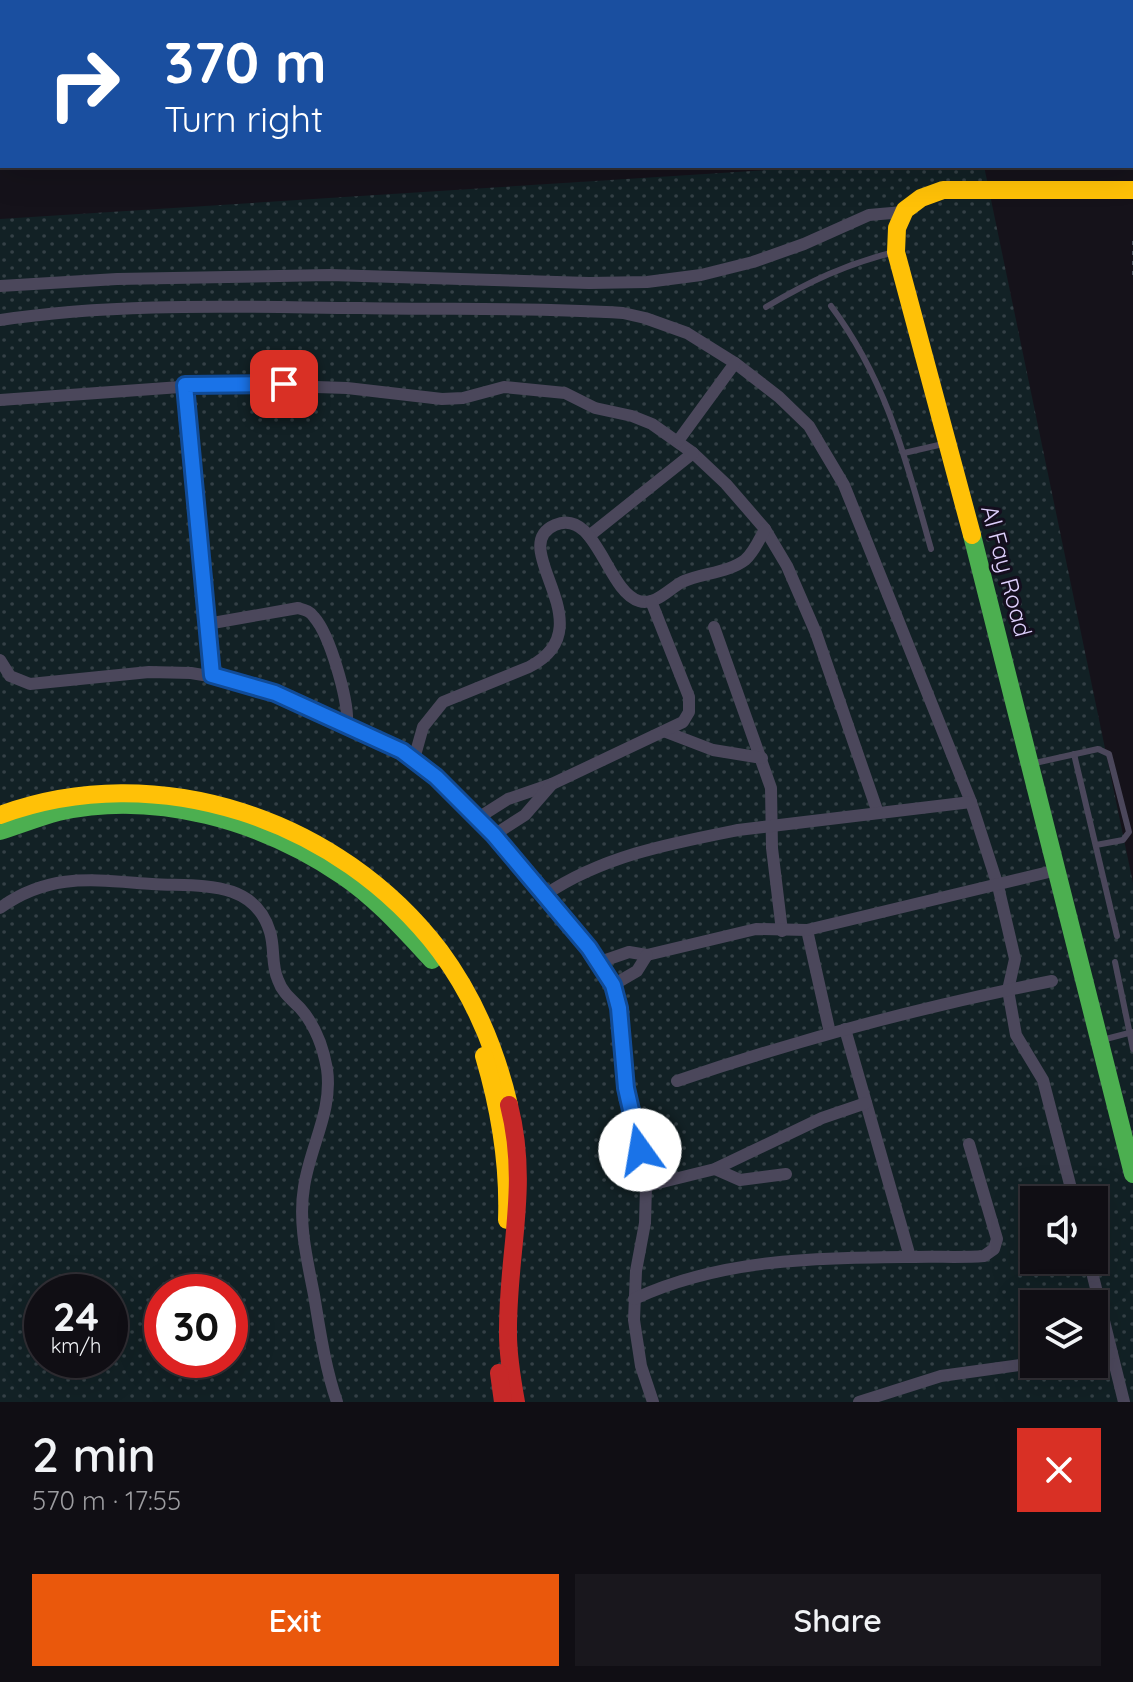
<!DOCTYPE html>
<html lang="en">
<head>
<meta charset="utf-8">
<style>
	:root { --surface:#100e14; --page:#19171d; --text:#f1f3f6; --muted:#9c9ca0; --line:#302e34; --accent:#ea580c }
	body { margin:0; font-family:Quicksand,sans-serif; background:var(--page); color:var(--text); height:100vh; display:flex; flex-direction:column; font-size:30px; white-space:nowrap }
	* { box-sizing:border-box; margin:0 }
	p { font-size:26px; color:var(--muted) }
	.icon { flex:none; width:44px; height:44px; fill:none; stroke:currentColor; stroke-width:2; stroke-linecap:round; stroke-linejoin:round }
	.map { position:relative; height:1402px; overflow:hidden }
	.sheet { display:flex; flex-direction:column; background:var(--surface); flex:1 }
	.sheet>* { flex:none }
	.top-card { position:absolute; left:0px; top:0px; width:1134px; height:168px; box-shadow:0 8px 32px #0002,0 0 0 2px var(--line); background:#1a4fa0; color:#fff; overflow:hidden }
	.controls { position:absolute; left:1020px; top:1186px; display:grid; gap:16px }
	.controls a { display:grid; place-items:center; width:88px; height:88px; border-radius:0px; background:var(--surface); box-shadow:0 8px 32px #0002,0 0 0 2px var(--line); font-size:40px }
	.speed { position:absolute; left:24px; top:1274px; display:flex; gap:16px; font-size:40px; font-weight:700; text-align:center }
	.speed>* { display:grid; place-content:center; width:104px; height:104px; border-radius:50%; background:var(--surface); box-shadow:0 8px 32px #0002,0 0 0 2px var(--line); line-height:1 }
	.speed small { font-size:20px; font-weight:400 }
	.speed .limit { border:12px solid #d22; background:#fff; color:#111 }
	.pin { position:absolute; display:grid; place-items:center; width:68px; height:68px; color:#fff; margin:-34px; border-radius:16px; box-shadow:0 4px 12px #0006 }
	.me { position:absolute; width:88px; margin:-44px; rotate:347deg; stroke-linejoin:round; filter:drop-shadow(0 0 6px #0008) }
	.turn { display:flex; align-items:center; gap:28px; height:168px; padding:0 32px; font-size:36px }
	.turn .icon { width:104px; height:104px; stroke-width:2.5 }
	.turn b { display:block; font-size:56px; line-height:68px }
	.round { display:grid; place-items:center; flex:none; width:84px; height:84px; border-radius:0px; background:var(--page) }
	.headline { display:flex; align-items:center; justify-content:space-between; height:136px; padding:0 32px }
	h1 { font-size:48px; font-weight:600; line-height:60px }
	.cta { display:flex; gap:16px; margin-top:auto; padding:16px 32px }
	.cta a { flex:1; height:92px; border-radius:0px; background:var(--accent); color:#fff; font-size:32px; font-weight:600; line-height:92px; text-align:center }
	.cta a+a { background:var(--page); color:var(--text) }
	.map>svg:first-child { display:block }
	.grass { fill:url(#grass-dots); fill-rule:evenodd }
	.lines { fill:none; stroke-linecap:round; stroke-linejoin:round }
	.path { stroke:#474e5b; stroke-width:2; stroke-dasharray:4 6; stroke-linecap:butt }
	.lane { stroke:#4b475b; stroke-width:6 }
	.street { stroke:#4b475b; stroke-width:12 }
	.fast { stroke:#4caf50; stroke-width:18 }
	.slow { stroke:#ffc107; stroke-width:18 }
	.jam { stroke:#c62828; stroke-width:18 }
	.route-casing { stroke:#114b97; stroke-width:20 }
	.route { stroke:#1a73e8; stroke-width:14 }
	.labels { text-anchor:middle; stroke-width:6; stroke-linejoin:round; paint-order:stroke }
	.street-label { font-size:24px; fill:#ddcffb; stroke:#140e1e }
</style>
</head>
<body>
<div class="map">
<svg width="1133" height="1402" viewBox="0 0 1133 1402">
	<defs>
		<pattern id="grass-dots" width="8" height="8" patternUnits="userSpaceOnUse" patternTransform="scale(2)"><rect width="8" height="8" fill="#122125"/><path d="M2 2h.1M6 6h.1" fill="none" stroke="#344046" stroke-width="1.8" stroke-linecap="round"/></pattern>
	</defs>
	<rect width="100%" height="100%" fill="#15121a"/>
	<path class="grass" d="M829,166H984L1133,883V1402H0V219ZM1034,1200H1094V1260H1034ZM42,1292H110V1360H42ZM162,1292H230V1360H162ZM1034,1304H1094V1364H1034Z"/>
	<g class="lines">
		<path class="path" d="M1133,275V237"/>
		<g class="lane">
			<path d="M831,306C887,381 906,460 931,549"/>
			<path d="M766,307C808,282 848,263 895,252"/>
			<path d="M904,453L943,444"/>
			<path d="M1074,754L1117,936"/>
			<path d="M1035,763L1098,749L1109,754L1129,832L1123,840L1096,845"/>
			<path d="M1115,962L1133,1049"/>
			<path d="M1102,1040L1133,1032"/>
		</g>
		<g class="street">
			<path d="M0,286L117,279L330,275L589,283L647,282L701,275L753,262L804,244L869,215L903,212"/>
			<path d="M0,320C119,302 241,307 360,308C448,310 536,307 623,313L645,318L687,333L735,363L779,397L809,426L844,485L971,802L998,886L1015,959L1008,990L1016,1035L1043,1080L1074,1200"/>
			<path d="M185,385L212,675"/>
			<path d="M0,400L222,384L347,388L442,399L463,398L504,387L565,393L595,408L632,416L652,424L693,453L726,484L765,529L787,566L816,633L878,813"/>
			<path d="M678,441L735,363"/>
			<path d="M589,536L693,453"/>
			<path d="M207,624L298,608C305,610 310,611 314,617C330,635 349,701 347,725"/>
			<path d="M714,627L771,788L772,848L782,931"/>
			<path d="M0,660L10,676L30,684L149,672L191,673L233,680L275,693L402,751L436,777L494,835L589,948L613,985L617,996L626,1088L646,1186L645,1223L636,1271L634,1320L641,1366L653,1402"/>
			<path d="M666,732L713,750L762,758"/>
			<path d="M414,759L423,727L443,702L529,667C608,627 504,547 555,525C596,507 607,592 639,601C655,606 669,589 682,582C701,573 728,573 745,560C754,552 759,540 765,529"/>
			<path d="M478,818L508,799L552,784L683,722L689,712V697L651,601"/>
			<path d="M494,835L525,815L552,784"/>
			<path d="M545,895C602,856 672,843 738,830L971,802"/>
			<path d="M0,908C50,872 94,880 152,884C197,887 254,878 270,932C275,948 271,965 278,980C282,992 291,999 300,1008C315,1025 323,1046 327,1069C333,1111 310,1146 304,1187C298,1223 307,1259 314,1295C320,1331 325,1367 337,1402"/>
			<path d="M807,930L830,1033"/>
			<path d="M600,962L629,952L647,955L756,929L807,930L1057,870"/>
			<path d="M613,985L637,971L647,955"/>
			<path d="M845,1029L910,1257"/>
			<path d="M677,1081C800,1039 925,1006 1052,981"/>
			<path d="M715,1169L740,1180L786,1174"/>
			<path d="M646,1186L715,1169L822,1118L866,1103"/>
			<path d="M1089,1260L1124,1402"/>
			<path d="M634,1299C723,1258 815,1258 911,1257C935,1256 960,1258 984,1256L994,1249L997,1239L969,1144"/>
			<path d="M1094,1355L1112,1353"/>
			<path d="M859,1402L941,1376L1034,1363"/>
		</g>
		<g class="fast">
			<path d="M972,535L1133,1174"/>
			<path d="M0,831C19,825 39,817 58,812C156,790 262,821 343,876C377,899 404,930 432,960"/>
		</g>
		<g class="slow">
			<path d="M972,535L896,252L897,228L905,210L921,198L943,190H1133"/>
			<path d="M0,815C157,757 340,819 440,951C474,997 496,1050 509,1105"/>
			<path d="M484,1056C500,1110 509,1163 507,1220"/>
		</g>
		<g class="jam">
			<path d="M509,1105C530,1187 507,1253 508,1334C508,1357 512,1380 516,1402"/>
			<path d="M499,1373L503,1402"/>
		</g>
	</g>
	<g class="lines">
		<g class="route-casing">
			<path id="route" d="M284,384L185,385L212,675L275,693L402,751L436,777L494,835L589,948L613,985L619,1008L626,1088L640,1150"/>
		</g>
		<use href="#route" class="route"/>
	</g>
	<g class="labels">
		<g class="street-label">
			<text transform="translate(1006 571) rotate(75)" y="8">Al Fay Road</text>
		</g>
	</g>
</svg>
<div class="controls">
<a><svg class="icon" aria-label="sound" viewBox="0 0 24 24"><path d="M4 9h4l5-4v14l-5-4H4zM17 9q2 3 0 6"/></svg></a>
<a><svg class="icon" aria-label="layers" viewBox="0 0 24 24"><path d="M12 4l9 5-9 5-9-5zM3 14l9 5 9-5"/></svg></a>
</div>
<div class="speed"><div>24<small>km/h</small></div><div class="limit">30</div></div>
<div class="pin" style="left:284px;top:384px;background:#d93025"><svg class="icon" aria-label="arrive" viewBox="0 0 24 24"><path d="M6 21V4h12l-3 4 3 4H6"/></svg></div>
<svg class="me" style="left:640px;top:1150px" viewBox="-20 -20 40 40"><circle r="19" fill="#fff"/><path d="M0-13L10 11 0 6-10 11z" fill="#1a73e8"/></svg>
<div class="top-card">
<div class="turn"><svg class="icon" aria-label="right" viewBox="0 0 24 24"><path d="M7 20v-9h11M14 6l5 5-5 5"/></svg><div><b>370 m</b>Turn right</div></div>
</div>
</div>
<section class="sheet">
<div class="headline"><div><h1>2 min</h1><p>570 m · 17:55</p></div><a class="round" style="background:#d93025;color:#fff"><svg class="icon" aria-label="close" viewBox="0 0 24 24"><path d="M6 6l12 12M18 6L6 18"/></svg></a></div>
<div class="cta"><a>Exit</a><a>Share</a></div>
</section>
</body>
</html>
